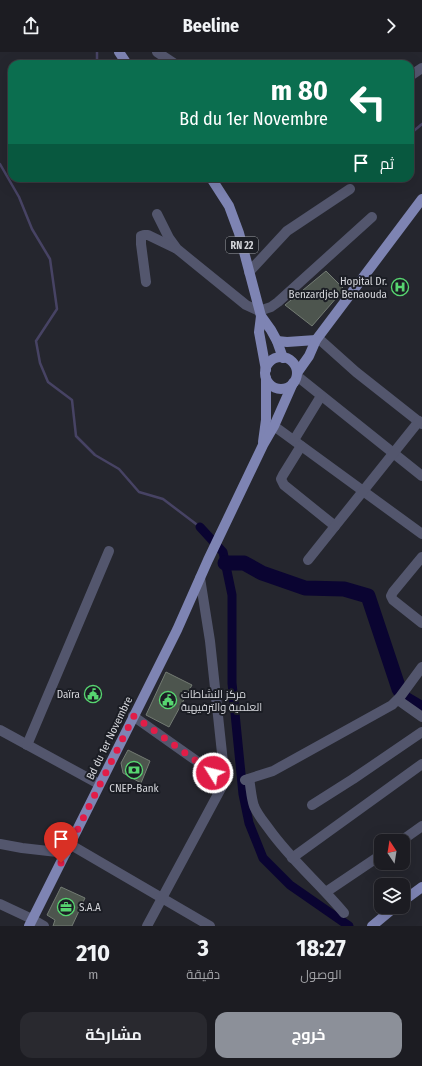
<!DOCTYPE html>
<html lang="ar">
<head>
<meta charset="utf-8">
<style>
	:root { --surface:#1c1c22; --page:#29292f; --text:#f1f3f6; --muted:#a0a1a5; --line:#3a3a40; --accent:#8c9099 }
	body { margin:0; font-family:"Fira Sans Condensed",Cairo,sans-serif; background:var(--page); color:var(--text); direction:rtl; height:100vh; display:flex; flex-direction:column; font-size:15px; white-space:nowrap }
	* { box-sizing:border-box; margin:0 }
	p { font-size:13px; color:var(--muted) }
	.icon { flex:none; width:22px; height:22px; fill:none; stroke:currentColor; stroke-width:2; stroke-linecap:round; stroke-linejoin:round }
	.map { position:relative; height:874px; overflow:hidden; direction:ltr }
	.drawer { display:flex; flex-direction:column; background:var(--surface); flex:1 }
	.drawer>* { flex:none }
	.hud { position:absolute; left:8px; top:8px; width:406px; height:122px; border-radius:12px; box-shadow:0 4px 16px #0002,0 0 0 1px var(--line); direction:rtl; background:#0b6e4f; color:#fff; overflow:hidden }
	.needle { width:26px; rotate:348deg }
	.fabs { position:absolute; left:374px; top:782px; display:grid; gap:8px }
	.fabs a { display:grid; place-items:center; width:36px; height:36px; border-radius:8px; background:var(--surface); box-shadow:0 4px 16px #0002,0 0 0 1px var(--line); font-size:20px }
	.pin { position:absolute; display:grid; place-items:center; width:34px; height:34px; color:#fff; margin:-41px -17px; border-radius:50% 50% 50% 0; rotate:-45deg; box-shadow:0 0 4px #0007 }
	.pin .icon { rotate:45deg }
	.me { position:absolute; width:44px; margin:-22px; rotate:306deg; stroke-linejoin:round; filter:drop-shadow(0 0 3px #0008) }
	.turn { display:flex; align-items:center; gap:14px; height:84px; padding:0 20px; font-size:18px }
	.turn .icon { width:52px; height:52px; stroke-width:2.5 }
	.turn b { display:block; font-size:28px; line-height:34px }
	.then { display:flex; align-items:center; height:38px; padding:0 20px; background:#0003; gap:8px; font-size:15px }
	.eta { display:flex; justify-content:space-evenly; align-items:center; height:68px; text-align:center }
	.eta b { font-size:24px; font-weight:700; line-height:28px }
	.action { display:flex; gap:8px; margin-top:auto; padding:8px 20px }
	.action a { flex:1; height:46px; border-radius:12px; background:var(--accent); color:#fff; font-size:16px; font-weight:700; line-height:46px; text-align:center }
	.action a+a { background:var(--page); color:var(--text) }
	header { display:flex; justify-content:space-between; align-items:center; height:52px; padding:0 20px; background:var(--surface); font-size:18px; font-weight:700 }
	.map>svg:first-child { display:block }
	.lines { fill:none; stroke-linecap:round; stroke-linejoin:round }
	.stream { stroke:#474364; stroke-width:2.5 }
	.canal { stroke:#0a0431; stroke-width:9 }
	.river { stroke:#0a0431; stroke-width:15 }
	.building { fill:#4d554e; stroke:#737b73 }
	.minor { stroke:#53566d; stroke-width:10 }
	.major { stroke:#7e84b3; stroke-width:10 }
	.route { stroke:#e11d48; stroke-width:7; stroke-dasharray:0 12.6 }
	.labels { text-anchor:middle; stroke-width:4; stroke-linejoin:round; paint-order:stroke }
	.shield { fill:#1b1d24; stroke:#9c9ea3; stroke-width:1 }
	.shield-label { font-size:10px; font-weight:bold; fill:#d4d5da }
	.poi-label { font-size:11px; fill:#d4d5da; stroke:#1b1d24; text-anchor:end }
	.street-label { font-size:11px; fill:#d4d5da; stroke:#1b1d24 }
</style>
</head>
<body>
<header><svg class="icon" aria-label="forward" viewBox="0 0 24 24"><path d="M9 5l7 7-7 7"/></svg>Beeline<svg class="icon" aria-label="share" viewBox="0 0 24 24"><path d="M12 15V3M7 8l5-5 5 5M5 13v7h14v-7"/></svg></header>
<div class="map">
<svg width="422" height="874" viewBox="0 0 422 874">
	<rect width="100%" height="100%" fill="#25262e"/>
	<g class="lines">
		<g class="stream">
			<path d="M97,0V12"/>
			<path d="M410,82L422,72"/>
			<path d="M0,112L19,145L32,177L50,207L57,257L36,289L40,311L48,330L72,348L76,384L95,403L119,417L139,440L163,447L200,475"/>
		</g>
		<path class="canal" d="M200,475L223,500L232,543V631L243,742L249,771L263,806L290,833L349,874"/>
		<path class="river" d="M225,511H244L262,521L305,536L344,537L368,544L399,637L405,647L422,657"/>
	</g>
	<g class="building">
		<path d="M326,219L344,237L312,274L285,253Z"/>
		<path d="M166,620L192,633L169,675L146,663Z"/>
		<path d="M128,698L150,709L141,731L123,721L121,711Z"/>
		<path d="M61,835L85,846L72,874H53L55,868L47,863Z"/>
	</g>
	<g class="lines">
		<g class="minor">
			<path d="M157,0L175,12"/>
			<path d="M410,24L422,16"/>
			<path d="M157,162L169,186L177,197L246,253L259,259L271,255L278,250L372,165"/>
			<path d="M249,220L287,179L350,137"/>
			<path d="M146,230L141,192V184L144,183H148L175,196"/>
			<path d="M318,286L356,320L422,372"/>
			<path d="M297,324L422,424"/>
			<path d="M274,374L422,482"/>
			<path d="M294,388L321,344"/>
			<path d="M301,394L283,423L281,427L284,433L335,474"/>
			<path d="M422,505L393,540L391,544L393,548L422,571"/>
			<path d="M308,508L419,369"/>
			<path d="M398,648L422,665"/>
			<path d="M133,664L225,729"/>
			<path d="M0,678L99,732"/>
			<path d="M27,693L109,499"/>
			<path d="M249,727C251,736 251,745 254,754C257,762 264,770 269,777C291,808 320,832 344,861"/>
			<path d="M245,728L273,719L392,653L400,645L422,615"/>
			<path d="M312,753L353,727L422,680"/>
			<path d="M401,789L422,774"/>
			<path d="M0,792L22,796L66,801"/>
			<path d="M71,793L210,874"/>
			<path d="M292,806L422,712"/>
			<path d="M326,840L381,803"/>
			<path d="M0,852L32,867L44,874"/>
			<path d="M147,874L225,729L210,589L200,526"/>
		</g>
		<g class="major">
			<path d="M119,0L127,12"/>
			<path d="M211,126L229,154L239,181L261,264L271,278L277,289L283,306"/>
			<path d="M261,264L259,280L266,318"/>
			<path d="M277,289L287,290L316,288"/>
			<circle cx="281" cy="321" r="16"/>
			<path d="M297,321L309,304L316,288L422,147"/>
			<path d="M263,390L266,368V326"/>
			<path d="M403,849L422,835"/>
			<path d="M29,874L177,578L208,508L263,393L274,374L293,331"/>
			<path d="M372,874L395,855"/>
		</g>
	</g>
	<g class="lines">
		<path class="route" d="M61,811L134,664L213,721"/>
	</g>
	<defs>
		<g id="hospital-ring" transform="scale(0.9)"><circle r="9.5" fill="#1b1d24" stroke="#57d570" stroke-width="1.5"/><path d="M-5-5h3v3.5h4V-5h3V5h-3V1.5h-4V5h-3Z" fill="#57d570"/></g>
		<g id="civic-ring" transform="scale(0.9)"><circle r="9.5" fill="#1b1d24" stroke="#57d570" stroke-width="1.5"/><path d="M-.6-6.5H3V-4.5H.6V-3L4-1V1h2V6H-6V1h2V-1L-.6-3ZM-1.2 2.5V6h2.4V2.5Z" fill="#57d570"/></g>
		<g id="bank-ring" transform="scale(0.9)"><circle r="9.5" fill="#1b1d24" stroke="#57d570" stroke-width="1.5"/><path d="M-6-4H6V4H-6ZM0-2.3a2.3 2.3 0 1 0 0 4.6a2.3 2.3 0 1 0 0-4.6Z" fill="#57d570"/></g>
		<g id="office-ring" transform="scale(0.9)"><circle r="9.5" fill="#1b1d24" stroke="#57d570" stroke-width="1.5"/><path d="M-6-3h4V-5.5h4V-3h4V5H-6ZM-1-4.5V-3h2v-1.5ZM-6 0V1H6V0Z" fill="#57d570"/></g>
	</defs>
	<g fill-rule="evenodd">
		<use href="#hospital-ring" x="400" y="235"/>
		<use href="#civic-ring" x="93" y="642"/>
		<use href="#civic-ring" x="168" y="648"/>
		<use href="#bank-ring" x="134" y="718"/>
		<use href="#office-ring" x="66" y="855"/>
	</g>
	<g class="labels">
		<rect class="shield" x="226" y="185" width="32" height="16" rx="3"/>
		<g class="shield-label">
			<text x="242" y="197">RN 22</text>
		</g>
		<g class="poi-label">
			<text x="387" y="233">Hopital Dr.<tspan x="387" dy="13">Benzardjeb Benaouda</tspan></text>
			<text x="80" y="646">Daïra</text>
			<text x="181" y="646" text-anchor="start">مركز النشاطات<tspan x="181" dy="13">العلمية والترفيهية</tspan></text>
			<text x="134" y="740" text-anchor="middle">CNEP-Bank</text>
			<text x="79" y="859" text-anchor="start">S.A.A</text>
		</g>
		<g class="street-label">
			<text transform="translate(109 686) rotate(-64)" y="4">Bd du 1er Novembre</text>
		</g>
	</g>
</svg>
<div class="fabs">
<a><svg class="needle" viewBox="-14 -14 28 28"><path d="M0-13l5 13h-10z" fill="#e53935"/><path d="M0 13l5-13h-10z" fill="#a0a1a5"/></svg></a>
<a><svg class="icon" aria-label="layers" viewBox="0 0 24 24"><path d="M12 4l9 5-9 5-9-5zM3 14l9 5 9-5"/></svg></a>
</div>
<div class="pin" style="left:61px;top:811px;background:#d93025"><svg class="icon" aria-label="arrive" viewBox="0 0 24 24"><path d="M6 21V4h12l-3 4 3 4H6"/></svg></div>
<svg class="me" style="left:213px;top:721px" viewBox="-20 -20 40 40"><circle r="17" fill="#e11d48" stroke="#fff" stroke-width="3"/><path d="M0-11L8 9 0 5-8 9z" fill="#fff"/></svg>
<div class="hud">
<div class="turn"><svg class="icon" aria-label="left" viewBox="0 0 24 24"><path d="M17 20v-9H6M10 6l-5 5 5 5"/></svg><div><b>80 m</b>Bd du 1er Novembre</div></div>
<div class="then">ثم<svg class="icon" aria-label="arrive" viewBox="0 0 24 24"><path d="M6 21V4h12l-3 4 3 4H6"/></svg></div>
</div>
</div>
<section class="drawer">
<div class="eta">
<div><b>18:27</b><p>الوصول</p></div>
<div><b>3</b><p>دقيقة</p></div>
<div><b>210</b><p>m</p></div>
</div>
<div class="action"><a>خروج</a><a>مشاركة</a></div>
</section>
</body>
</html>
